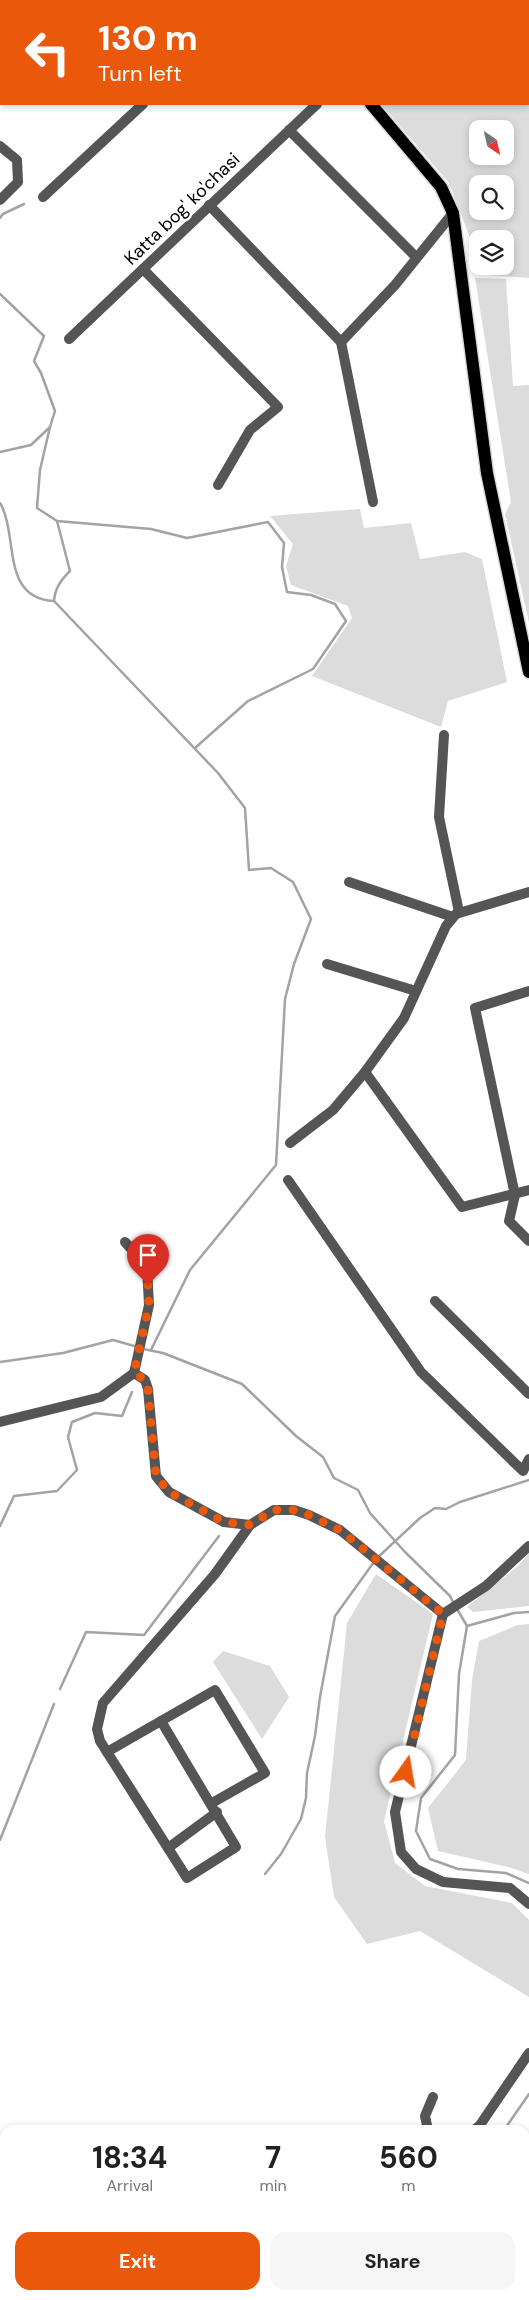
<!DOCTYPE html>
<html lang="en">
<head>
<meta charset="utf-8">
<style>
	:root { --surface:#fff; --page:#f6f6f6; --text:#202124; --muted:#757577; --accent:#ea580c }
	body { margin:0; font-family:"DM Sans",sans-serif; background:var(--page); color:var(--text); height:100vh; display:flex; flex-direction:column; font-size:19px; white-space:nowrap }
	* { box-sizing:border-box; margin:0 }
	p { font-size:16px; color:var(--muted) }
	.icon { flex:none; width:28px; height:28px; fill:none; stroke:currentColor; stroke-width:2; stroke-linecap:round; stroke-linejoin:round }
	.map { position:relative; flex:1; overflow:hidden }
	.sheet { position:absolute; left:0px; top:2125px; width:530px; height:175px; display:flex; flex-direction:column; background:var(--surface); border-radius:15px 15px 0 0; box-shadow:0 2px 8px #0003 }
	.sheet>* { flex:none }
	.top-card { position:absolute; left:0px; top:0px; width:530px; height:105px; box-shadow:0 2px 8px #0003; background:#ea580c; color:#fff; overflow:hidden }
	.needle { width:32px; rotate:146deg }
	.fabs { position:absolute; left:469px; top:120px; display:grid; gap:10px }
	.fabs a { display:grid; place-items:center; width:45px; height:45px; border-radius:10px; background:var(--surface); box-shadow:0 2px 8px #0003; font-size:25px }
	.pin { position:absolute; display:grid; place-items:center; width:42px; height:42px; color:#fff; margin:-51px -21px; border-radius:50% 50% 50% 0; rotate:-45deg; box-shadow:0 0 5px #0007 }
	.pin .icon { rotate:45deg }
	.me { position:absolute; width:55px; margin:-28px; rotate:13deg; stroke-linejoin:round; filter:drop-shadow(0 0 4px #0008) }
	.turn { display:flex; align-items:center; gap:18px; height:105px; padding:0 15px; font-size:22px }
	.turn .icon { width:65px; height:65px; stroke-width:2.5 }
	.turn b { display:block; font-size:35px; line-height:42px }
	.eta { display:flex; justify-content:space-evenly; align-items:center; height:85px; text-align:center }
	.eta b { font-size:30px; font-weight:700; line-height:35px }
	.action { display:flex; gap:10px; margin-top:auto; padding:10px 15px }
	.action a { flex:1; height:58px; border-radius:15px; background:var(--accent); color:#fff; font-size:20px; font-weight:700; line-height:58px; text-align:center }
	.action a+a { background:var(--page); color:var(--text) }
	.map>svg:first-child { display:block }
	.green { fill:#dcdcdc; fill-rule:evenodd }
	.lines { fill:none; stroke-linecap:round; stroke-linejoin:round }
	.stream { stroke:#a3a3a3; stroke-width:2.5 }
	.major-casing { stroke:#dbdbdb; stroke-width:15 }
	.minor { stroke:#555; stroke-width:10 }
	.major { stroke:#000; stroke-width:12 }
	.route { stroke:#ea580c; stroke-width:9; stroke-dasharray:0 16.2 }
	.labels { text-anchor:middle; stroke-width:5; stroke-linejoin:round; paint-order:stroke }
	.street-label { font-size:18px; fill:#000; stroke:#fff }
</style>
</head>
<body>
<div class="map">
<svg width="529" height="2300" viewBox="0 0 529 2300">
	<rect width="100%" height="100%" fill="#fff"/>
	<g class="green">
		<path d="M357,0H529V278L475,274L472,243L449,183L381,104H529V1H355ZM478,129H505V156H478ZM478,184H505V211H478ZM478,239H505V266H478Z"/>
		<path d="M475,278L506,279L513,386L529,385V623L505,514L511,502Z"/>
		<path d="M360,509L364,528L411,523L420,559L465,552L482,559L507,682L448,701L441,727L312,676L352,618L348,606L291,585L286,566L293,544L270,516Z"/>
		<path d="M529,1553V1606L473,1612L467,1607L519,1565Z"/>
		<path d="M376,1574L433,1614L384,1821L395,1863L425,1886L512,1903L529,1920V1997L420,1931L367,1944L334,1897L325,1837L347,1623Z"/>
		<path d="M529,1624V1874L508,1867L438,1851L428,1808L466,1760L472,1680L479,1641L518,1625Z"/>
		<path d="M223,1651L270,1666L289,1697L262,1739L213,1662Z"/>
		<path d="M529,2232V2300H464L469,2295H525V2236Z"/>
	</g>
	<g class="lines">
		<g class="stream">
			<path d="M0,218L3,214L24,204"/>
			<path d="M0,294L44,336L34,361L41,373L55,411L50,427L31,445L0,452"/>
			<path d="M50,427L40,470L37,508L57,521L151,529L187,538L268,522L284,543L282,567L287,592L311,595L335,604L346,621L313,669L248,701L195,748"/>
			<path d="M0,503C19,535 0,598 54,601L218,773L245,808L249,870L271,868L293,882L311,919L294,964L285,999L276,1165L190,1270L151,1350"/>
			<path d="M54,601C55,588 61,580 70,571L57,521"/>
			<path d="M143,1349L163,1353L242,1384L296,1436L323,1457L334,1478L358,1490L370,1513L405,1552L450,1596L454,1604"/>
			<path d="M0,1362L63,1353L113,1340L138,1347"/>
			<path d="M0,1526L14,1496L57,1491L77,1470L68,1437L72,1422L95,1413L122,1416L132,1392"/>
			<path d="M377,1558L420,1518L435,1508L446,1509L460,1502L529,1480"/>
			<path d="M457,1609L467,1626"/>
			<path d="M529,1612L514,1613L467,1626L459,1674L455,1755L421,1798L416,1831L430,1859L458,1869L506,1873L529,1883"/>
			<path d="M60,1689L86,1632L144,1635L219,1536"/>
			<path d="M0,1840L54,1704"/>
			<path d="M265,1874L281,1854L301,1819L306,1798L307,1773L315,1736L320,1697L335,1616L374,1562"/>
			<path d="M504,2130L529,2094"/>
			<path d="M525,2213L529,2209"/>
			<path d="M437,2300L442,2295"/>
		</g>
		<g class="major-casing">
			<g id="major">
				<path d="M277,0L278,1"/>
				<path d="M371,104L441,187L453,213L487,473L529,672"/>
			</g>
		</g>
		<g class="minor">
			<path d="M210,1L211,0"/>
			<path d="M339,1L341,0"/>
			<path d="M0,99H1"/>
			<path d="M289,130L416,257"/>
			<path d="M0,146L17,160L18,182L0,200"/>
			<path d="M43,197L143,104"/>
			<path d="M209,205L341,342L373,502"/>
			<path d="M143,269L278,407L250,430L218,485"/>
			<path d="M69,339L317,104"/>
			<path d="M341,342L395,285L453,213"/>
			<path d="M444,735L439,817L459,912"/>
			<path d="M349,882L453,917"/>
			<path d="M327,964L416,991"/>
			<path d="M529,991L475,1008L515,1195L509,1221L529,1241"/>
			<path d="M365,1072L462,1207L529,1190"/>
			<path d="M290,1143L333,1110L365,1072L404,1018L446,926L456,914L529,892"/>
			<path d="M288,1180L421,1372L523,1471L529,1459"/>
			<path d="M435,1301L529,1394"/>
			<path d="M134,1373L145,1380L148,1389L156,1476L169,1492L224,1522L250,1525"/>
			<path d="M0,1422L101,1397L134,1373L149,1305L147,1266L125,1242"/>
			<path d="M529,1546L486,1586L443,1614L395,1812L401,1852L416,1869L443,1882L510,1888L529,1904"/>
			<path d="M161,1721L236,1847L187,1878L100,1741L97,1729L103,1703L215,1574L250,1525L274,1510H294L309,1515L340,1530L443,1614"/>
			<path d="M107,1752L215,1690L265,1773L212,1803"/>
			<path d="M168,1848L217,1812"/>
			<path d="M428,2130L425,2116L433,2097"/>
			<path d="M474,2130L480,2125L529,2053"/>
		</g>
		<use href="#major" class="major"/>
	</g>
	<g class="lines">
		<path class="route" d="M148,1285L149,1305L134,1373L145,1380L148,1389L156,1476L169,1492L224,1522L250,1525L274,1510H294L309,1515L340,1530L443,1614L406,1772"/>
	</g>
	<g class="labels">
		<g class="street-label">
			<text transform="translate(182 209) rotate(-44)" y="6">Katta bog' ko'chasi</text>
		</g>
	</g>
</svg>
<div class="fabs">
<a><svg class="needle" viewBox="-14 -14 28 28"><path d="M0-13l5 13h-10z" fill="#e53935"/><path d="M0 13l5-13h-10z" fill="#757577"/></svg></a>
<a><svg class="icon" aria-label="search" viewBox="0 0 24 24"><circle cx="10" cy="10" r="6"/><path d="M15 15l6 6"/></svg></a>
<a><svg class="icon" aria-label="layers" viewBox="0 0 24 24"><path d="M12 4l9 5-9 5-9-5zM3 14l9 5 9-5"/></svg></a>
</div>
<div class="pin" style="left:148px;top:1285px;background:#d93025"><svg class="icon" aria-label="arrive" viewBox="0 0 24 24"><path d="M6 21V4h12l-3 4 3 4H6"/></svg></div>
<svg class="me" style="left:406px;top:1772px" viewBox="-20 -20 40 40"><circle r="19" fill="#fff"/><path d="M0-13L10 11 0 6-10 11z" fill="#ea580c"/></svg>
<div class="top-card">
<div class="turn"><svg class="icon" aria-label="left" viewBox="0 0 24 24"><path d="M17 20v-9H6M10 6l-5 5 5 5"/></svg><div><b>130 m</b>Turn left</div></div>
</div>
<section class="sheet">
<div class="eta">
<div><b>18:34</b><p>Arrival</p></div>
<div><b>7</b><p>min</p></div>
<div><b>560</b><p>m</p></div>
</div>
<div class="action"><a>Exit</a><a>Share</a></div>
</section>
</div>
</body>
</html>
